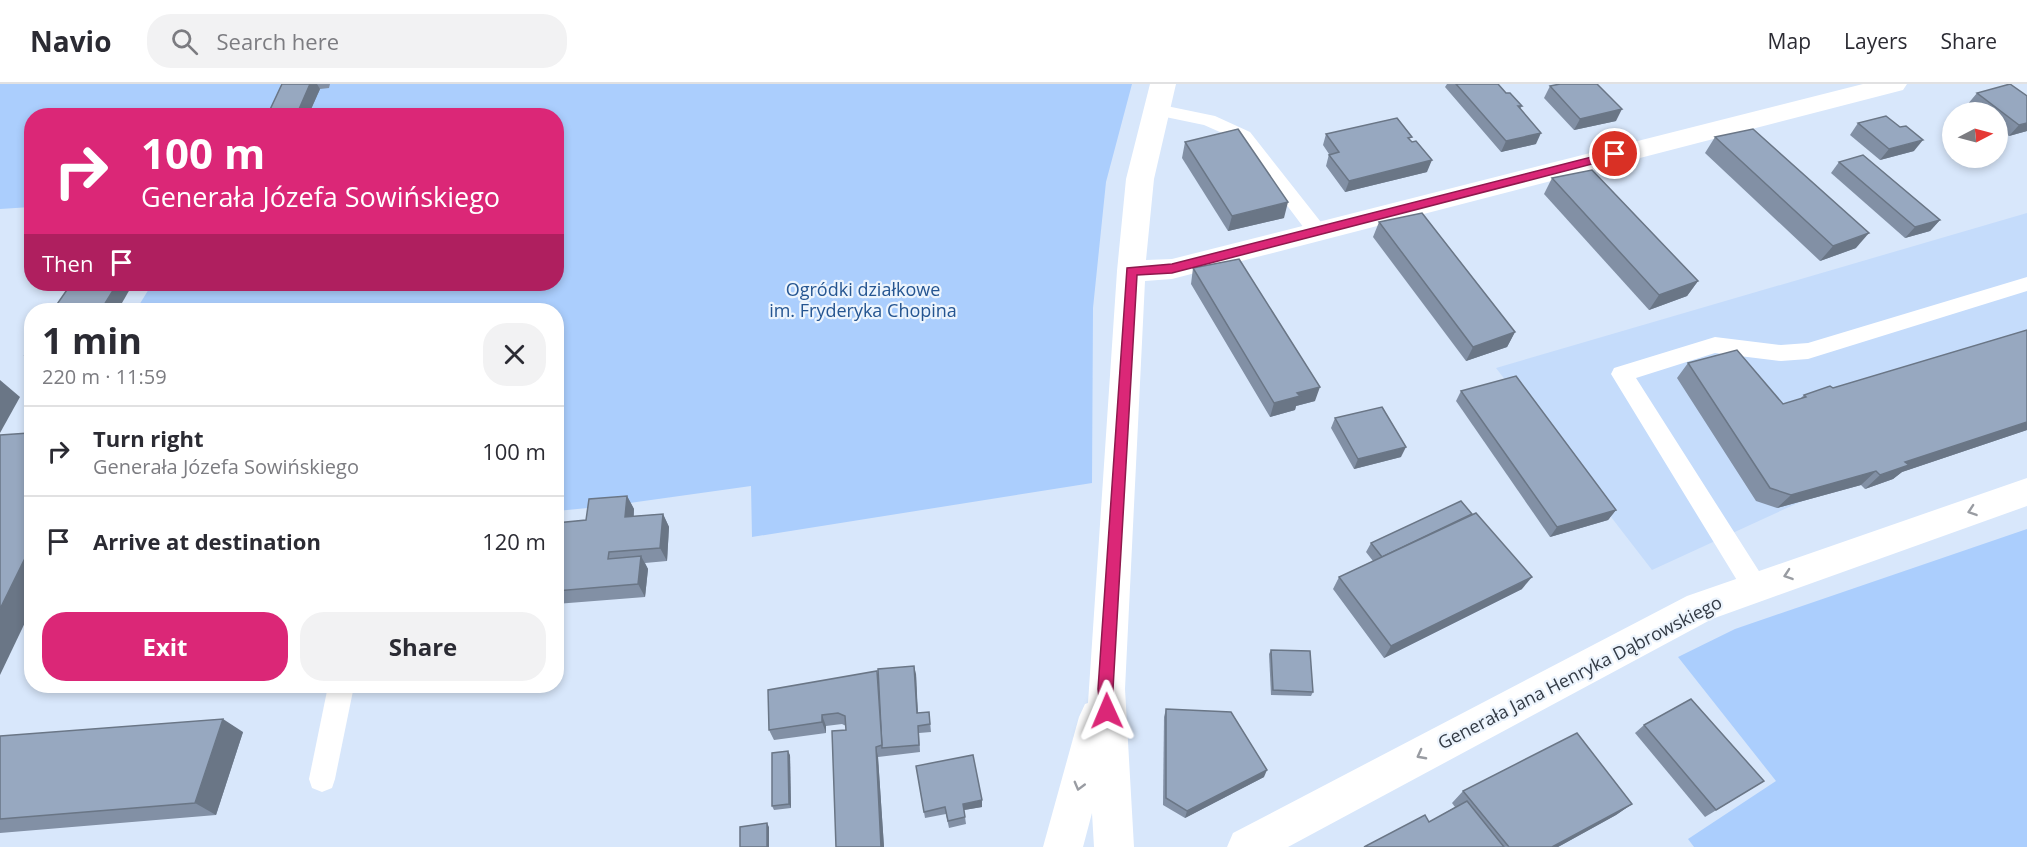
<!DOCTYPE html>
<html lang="en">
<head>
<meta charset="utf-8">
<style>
	:root { --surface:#fff; --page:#f2f2f3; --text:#2b2b33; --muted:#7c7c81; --line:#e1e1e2; --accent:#db2777 }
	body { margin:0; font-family:"Open Sans",sans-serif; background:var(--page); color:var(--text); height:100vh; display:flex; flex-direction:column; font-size:22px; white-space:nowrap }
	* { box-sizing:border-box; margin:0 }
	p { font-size:20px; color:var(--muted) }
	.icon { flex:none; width:33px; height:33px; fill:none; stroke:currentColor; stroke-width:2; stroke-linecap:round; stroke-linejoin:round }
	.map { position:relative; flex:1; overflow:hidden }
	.side { position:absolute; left:24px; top:219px; width:540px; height:390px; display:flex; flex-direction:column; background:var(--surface); border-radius:24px; box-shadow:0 3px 9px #0003 }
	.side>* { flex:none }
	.banner { position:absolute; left:24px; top:24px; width:540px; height:183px; border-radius:24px; box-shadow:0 3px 9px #0003; background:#db2777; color:#fff; overflow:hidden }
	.needle { width:39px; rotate:84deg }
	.tools { position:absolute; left:1942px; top:18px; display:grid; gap:12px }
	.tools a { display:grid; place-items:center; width:66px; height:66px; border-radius:50%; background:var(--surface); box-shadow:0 3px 9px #0003; font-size:30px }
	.pin { position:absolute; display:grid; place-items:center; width:51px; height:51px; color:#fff; margin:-26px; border:3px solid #fff; border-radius:50%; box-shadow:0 2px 6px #0007 }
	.me { position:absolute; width:66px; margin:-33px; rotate:359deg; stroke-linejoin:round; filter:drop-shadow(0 0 4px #0008) }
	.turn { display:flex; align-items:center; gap:21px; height:126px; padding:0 18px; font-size:27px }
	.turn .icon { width:78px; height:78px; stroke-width:2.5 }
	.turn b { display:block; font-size:42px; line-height:51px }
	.then { display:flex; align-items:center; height:57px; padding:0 18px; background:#0003; gap:12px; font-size:22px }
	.round { display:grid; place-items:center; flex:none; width:63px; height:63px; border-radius:24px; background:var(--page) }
	.headline { display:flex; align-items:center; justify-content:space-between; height:102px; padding:0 18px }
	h1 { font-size:36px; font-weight:700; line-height:45px }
	.button { display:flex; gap:12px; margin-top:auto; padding:12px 18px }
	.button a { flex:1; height:69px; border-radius:24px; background:var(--accent); color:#fff; font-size:24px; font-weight:700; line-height:69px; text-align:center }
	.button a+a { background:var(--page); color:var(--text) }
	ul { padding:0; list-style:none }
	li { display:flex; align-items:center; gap:18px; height:90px; padding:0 18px; border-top:2px solid var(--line) }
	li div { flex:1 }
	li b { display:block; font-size:22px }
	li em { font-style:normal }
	header { display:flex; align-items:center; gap:36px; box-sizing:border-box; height:84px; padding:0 30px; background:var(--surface); border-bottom:2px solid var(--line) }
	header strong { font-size:28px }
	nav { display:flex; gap:33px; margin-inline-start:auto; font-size:21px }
	.search { width:420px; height:54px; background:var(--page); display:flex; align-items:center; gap:15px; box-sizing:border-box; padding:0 21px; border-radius:24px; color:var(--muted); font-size:22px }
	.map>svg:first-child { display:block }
	.built { fill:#c5dcfb }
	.green { fill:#abcefd }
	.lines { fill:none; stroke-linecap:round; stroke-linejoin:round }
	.service { fill:#fff; fill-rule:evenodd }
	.minor { fill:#fff; fill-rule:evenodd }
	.tertiary { fill:#fff; fill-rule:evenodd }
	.wall { fill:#8290a5 }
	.shaded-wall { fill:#6a7686 }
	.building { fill:#97a8c0; stroke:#6a7686; stroke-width:1.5 }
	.oneway { stroke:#999ca2 }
	.route { fill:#db2777; stroke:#8e194d; stroke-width:1.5 }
	.labels { text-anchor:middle; stroke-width:4.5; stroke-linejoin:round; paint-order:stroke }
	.park-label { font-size:18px; fill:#255591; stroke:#ecf4fd }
	.street-label { font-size:18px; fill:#333a44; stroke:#ecf4fd }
</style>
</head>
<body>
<header>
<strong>Navio</strong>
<div class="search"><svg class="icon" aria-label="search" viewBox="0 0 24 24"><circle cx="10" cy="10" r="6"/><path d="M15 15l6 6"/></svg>Search here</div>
<nav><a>Map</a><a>Layers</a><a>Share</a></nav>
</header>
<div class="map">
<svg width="2027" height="763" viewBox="0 0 2027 763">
	<rect width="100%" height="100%" fill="#d8e7fb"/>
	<path class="built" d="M2027,129V344L1800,418L1652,486L1496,284Z"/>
	<g class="green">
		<path d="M0,0H1132L1106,98L1093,224L1092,399L752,453L751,402L608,422L557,427L556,226H136L152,200H556V32H32L31,123L0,125Z"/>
		<path d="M2027,445V763H1694L1688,755L1776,697L1678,573L1735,545Z"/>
	</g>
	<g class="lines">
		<g class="service">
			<path d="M1157,20L1215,32L1250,48L1324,142L1327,147L1324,152L1317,154L1310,152L1238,56L1204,41L1151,30L1148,26L1151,22Z"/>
			<path d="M2027,193V207L1808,275L1781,277L1715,269L1636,294L1764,495L1767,503L1764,511L1755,514L1746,511L1611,290L1614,284L1715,253L1781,261L1808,259Z"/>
			<path d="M328,602H354L335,695L332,704L322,708L312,704L309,695Z"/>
		</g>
		<path class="minor" d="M1150,0H1176L1154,95L1146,176L1172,175L1863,0H1907L1903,6L1172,195L1145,197L1125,605L1134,763H1094L1092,729L1083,763H1043L1079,633L1085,620L1088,619L1117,187L1126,95Z"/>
		<path class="tertiary" d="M2027,394V422L1712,535L1288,763H1227L1233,749L1687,512Z"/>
	</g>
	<g class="wall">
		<path d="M282,0H330L329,4L320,5L308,32H267Z"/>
		<path d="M1447,0H1498L1506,9L1522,22L1520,25L1536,60L1501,68L1445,3Z"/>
		<path d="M1550,2L1616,37L1574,46L1544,14Z"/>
		<path d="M1977,9L2027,47L2009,52L1998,44V28H1978L1967,21Z"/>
		<path d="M1858,39L1914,67L1880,76L1850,51Z"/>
		<path d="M1326,50L1411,57L1427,88L1345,108L1326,82L1329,70L1323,61Z"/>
		<path d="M1715,53L1856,164L1820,177L1705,69Z"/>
		<path d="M1185,58L1284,134L1228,147L1182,74Z"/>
		<path d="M1839,78L1940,136L1930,147L1905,154L1831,89Z"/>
		<path d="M1552,94L1698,197L1687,212L1649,226L1544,110Z"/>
		<path d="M1379,138L1515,248L1507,263L1466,277L1373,153Z"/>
		<path d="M1193,184L1315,317L1296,322L1295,326L1270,333L1191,200Z"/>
		<path d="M2027,246V346L1902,388L1893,395L1865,405L1861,401L1777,424L1756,417L1677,294L1688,279L1783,320L1800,315L1804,311L1833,304Z"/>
		<path d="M32,260V277L25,271Z"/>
		<path d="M1461,307L1616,426L1608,436L1550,453L1456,317Z"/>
		<path d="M1335,334L1401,373L1354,385L1331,344Z"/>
		<path d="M627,412L634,425V432L663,430L669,443L667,477L645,479L648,485L645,513L556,520V439L586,436Z"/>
		<path d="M1371,459L1522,505L1384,574L1333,505L1339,493L1373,477L1366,468Z"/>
		<path d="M1271,566L1313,608L1311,612L1271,611L1269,570Z"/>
		<path d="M916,590L918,629L929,628L931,648L919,649L920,668L878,673L884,763H836L846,642L842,640L826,642V649L774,656L769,646L879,594Z"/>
		<path d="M1166,625L1264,693L1185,734L1163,721L1164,633Z"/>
		<path d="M1644,641L1764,697L1705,733L1635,649Z"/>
		<path d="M243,648L216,731L0,749V652Z"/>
		<path d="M790,671L791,724L774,726L772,722Z"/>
		<path d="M916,682L982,723L964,726L966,740L949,744L946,730L925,734Z"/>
		<path d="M1463,707L1632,720L1616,731L1558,763H1364L1429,738L1455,723L1452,719Z"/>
	</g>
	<g class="shaded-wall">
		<path d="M310,0H317L320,5L308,32H296Z"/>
		<path d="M1622,25L1616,37L1574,46L1580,35Z"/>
		<path d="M2027,39V47L2009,52L2019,41Z"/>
		<path d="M1541,49L1536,60L1501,68L1506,57Z"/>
		<path d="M1923,56L1914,67L1880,76L1889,65Z"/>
		<path d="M1432,76L1427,88L1345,108L1349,97Z"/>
		<path d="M1288,118L1284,134L1228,147L1232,132Z"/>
		<path d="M1940,136L1930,147L1905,154L1915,143Z"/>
		<path d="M1869,149L1856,164L1820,177L1833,162Z"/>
		<path d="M1698,197L1687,212L1649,226L1659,211Z"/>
		<path d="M117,200H125L130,205L118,226H101Z"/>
		<path d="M1515,248L1507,263L1466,277L1473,263Z"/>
		<path d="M0,296L20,313L0,349Z"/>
		<path d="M1320,303L1315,317L1296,322L1295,326L1270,333L1274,319L1297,309Z"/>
		<path d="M2027,338V346L1902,388L1893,395L1865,405L1880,391L1905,378Z"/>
		<path d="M1406,363L1401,373L1354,385L1358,375Z"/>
		<path d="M1876,387L1861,401L1777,424L1791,411Z"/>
		<path d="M627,412L634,425L632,446L625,433Z"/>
		<path d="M1616,426L1608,436L1550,453L1557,443Z"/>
		<path d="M663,430L669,443L667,477L660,464Z"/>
		<path d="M32,460V524L0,591V525Z"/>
		<path d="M641,472L648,485L645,513L638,500Z"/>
		<path d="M1532,493L1522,505L1384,574L1391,562Z"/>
		<path d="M914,582L916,590L918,637L917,629Z"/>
		<path d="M822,631L826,642V649L822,638Z"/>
		<path d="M223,635L243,648L216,731L195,719Z"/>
		<path d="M876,663L878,673L884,763H881Z"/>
		<path d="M788,667L790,671L791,724L789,720Z"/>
		<path d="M1267,686L1264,693L1185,734L1187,727Z"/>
		<path d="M982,716V723L964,726L963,720Z"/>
		<path d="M1632,720L1616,731L1558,763H1552Z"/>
		<path d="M767,739L769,743V763H767Z"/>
	</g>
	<g class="building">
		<path d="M282,0H310L296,32H267Z"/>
		<path d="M1456,0H1498L1506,9H1510L1522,22H1518L1541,49L1506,57Z"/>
		<path d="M1560,0H1597L1622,25L1580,35L1550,2Z"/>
		<path d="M2010,0L2027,12V39L2019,41L1977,9Z"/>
		<path d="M1886,32L1900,43L1906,42L1923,56L1889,65L1858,39Z"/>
		<path d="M1397,34L1412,53L1408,54L1412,58L1416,57L1432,76L1349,97L1329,71L1339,68L1326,50Z"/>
		<path d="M1238,45L1288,118L1232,132L1185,58Z"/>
		<path d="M1753,45L1869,149L1833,162L1715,53Z"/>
		<path d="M1863,71L1940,136L1915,143L1839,78Z"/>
		<path d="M1592,86L1698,197L1659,211L1552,94Z"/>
		<path d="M1422,129L1515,248L1473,263L1379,138Z"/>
		<path d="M1239,175L1320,303L1297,309L1300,312L1274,319L1193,184Z"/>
		<path d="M71,200H117L101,226H53Z"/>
		<path d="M2027,246V338L1905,378L1909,381L1880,391L1876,387L1791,411L1770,404L1688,279L1737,266L1783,320L1806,313L1804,311L1830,302L1833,304Z"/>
		<path d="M32,260V271H25Z"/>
		<path d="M1516,292L1616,426L1557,443L1461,307Z"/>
		<path d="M1382,323L1406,363L1358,375L1335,334Z"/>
		<path d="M32,345V460L0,525V351L29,349Z"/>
		<path d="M627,412L625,433L663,430L660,464L609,468L608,475L641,472L638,500L556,507V439L586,436L589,415Z"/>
		<path d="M1461,417L1472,430L1382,473L1371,459Z"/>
		<path d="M1476,429L1532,493L1391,562L1339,493Z"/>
		<path d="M1271,566L1310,567L1313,608L1273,606Z"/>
		<path d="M914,582L917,629L929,628L930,640L918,642L919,661L882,664L878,585Z"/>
		<path d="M877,587L882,661L876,663L881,763H836L832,647L846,646L845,632L838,629L822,631V638L769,646L768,606Z"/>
		<path d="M1691,615L1764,697L1716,726L1644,641Z"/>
		<path d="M1166,625L1231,628L1267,686L1187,727L1166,714Z"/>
		<path d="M223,635L195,719L0,735V652Z"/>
		<path d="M1577,649L1632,720L1552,763H1509L1463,707Z"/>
		<path d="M788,667L789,720L772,722V669Z"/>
		<path d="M973,671L982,716L963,720L965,733L948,737L945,723L924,728L916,682Z"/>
		<path d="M1467,717L1504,763H1364L1425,731L1429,738Z"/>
		<path d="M767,739V763H740V743Z"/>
	</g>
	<defs><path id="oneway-chevron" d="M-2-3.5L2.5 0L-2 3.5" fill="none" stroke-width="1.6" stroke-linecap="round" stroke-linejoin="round" transform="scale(1.5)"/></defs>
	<g class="oneway">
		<use href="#oneway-chevron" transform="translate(1972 427) rotate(161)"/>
		<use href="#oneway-chevron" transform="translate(1788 491) rotate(161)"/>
		<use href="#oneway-chevron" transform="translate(1421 671) rotate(152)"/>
		<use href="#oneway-chevron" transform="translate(1079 702) rotate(105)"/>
	</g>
	<path class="route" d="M1615,67L1620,70L1619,73L1172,189L1137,191L1113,605L1115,627L1112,633L1107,635L1101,633L1098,605L1127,184L1172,180Z"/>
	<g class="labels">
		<g class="park-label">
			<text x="863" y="212">Ogródki działkowe<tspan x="863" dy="21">im. Fryderyka Chopina</tspan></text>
		</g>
		<g class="street-label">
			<text transform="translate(1580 589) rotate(-27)" y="6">Generała Jana Henryka Dąbrowskiego</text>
		</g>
	</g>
</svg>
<div class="tools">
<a><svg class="needle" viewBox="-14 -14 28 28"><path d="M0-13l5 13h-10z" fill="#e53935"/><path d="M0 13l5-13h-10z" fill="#7c7c81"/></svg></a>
</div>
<div class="pin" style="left:1615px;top:70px;background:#d93025"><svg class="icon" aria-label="arrive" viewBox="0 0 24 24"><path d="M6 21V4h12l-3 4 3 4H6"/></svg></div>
<svg class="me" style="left:1107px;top:627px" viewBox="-20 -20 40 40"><path d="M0-17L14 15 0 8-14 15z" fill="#db2777" stroke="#fff" stroke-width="4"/></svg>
<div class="banner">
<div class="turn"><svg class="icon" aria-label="right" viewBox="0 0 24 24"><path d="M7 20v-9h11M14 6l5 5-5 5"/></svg><div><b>100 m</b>Generała Józefa Sowińskiego</div></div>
<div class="then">Then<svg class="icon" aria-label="arrive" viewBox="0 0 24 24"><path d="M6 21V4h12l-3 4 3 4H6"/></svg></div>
</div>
<section class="side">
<div class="headline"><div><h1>1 min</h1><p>220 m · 11:59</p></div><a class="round"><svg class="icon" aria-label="close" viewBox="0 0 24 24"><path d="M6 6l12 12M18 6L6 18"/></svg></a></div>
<ul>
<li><svg class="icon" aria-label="right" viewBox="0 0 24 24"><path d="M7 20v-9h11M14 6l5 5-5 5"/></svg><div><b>Turn right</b><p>Generała Józefa Sowińskiego</p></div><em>100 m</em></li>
<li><svg class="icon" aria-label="arrive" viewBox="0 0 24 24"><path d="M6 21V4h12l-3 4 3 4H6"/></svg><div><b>Arrive at destination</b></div><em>120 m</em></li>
</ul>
<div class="button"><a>Exit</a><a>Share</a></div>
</section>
</div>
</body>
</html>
